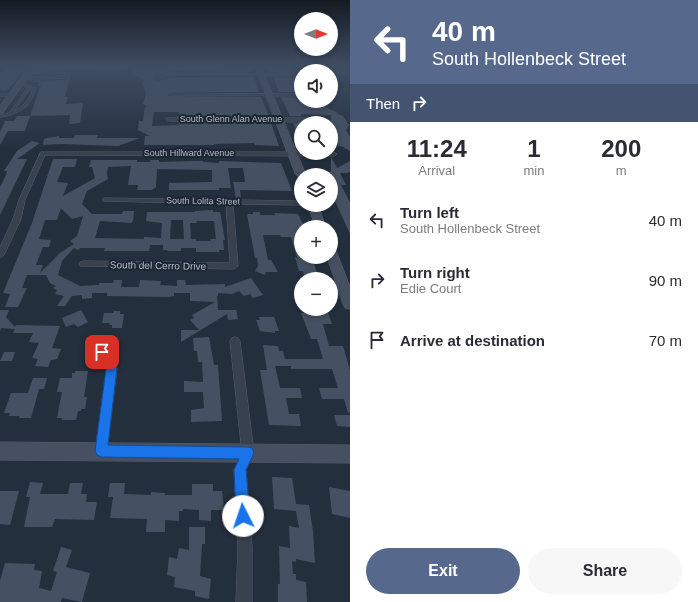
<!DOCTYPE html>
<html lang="en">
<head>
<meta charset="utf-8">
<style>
	:root { --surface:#fff; --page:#f7f7f7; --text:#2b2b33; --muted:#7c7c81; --accent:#56698c }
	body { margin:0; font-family:Helvetica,sans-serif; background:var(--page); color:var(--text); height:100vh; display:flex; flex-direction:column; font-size:15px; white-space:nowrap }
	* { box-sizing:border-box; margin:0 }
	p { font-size:13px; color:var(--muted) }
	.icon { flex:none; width:22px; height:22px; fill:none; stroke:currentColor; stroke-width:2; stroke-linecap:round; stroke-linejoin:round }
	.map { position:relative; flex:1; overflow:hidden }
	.drawer { display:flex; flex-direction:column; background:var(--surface); width:348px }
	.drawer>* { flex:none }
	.top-card { background:#56698c; color:#fff; overflow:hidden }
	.needle { width:26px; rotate:90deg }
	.tools { position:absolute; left:294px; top:12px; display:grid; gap:8px }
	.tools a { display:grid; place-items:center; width:44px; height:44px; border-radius:50%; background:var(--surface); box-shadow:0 2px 6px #0003; font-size:20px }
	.pin { position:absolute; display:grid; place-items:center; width:34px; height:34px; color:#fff; margin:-17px; border-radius:8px; box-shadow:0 2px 6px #0006 }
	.me { position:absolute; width:44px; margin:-22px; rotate:356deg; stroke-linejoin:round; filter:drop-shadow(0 0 3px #0008) }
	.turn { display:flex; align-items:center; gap:14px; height:84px; padding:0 16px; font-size:18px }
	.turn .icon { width:52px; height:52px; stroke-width:2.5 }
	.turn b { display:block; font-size:28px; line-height:34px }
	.then { display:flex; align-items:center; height:38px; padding:0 16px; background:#0003; gap:8px; font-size:15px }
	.eta { display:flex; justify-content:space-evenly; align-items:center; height:68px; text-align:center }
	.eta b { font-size:24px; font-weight:600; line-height:28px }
	.cta { display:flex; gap:8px; margin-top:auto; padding:8px 16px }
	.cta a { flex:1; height:46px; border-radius:24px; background:var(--accent); color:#fff; font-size:16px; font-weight:600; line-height:46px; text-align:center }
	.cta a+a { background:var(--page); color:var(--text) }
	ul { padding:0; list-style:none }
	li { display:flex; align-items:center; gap:12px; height:60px; padding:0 16px }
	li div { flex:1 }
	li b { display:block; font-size:15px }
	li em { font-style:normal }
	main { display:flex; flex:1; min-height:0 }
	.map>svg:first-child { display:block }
	.building { fill:#455162; fill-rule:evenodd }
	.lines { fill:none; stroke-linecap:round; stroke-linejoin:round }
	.lane-casing { stroke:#565f6c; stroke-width:3.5 }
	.street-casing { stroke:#565f6c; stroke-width:1 }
	.secondary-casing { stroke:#565f6c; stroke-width:1 }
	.lane { stroke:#38414e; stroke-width:2.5 }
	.street { fill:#38414e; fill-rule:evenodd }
	.secondary { fill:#465061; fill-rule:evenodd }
	.route { fill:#1a73e8; stroke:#114b97 }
	.labels { text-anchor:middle; stroke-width:4; stroke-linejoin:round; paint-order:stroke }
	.far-street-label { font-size:9px; fill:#b4bcc9; stroke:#1d2633 }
	.street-label { font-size:10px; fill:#b4bcc9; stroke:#1d2633 }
</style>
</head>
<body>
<main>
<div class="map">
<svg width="350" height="602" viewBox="0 0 350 602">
	<rect width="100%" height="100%" fill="#242f3e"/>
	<g class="building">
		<path d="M134,66L222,68L221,66H250L252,72L172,71L156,75L154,78L157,81L173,77H254L259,92H169L168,95L169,96L261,97L269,116H179L180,113L178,112H154L152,126L178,125L179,123H271L279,146L255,145L254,143L214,144V145H144L145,136H150L138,130L139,121H143L145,107L147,106L143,104L146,94L143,85L144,80L132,74Z"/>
		<path d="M8,67H25L22,71L24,72H4Z"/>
		<path d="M268,67H293L296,73L270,72Z"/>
		<path d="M34,71L71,72L65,97H68L66,104L83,103L80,123L69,124L70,115L30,116L25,131H8L0,145V132L5,121H14L17,116H30L41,85H37L40,82L28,81L66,80L69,77L66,74L31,75Z"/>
		<path d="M0,76H20L6,91L0,90Z"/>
		<path d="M297,76L301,83V92H279L273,77L294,78Z"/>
		<path d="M281,97L301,98V101H313L338,113H336L343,116L349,125L346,130L350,137V151L343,147L331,143V115L301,114V116H290Z"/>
		<path d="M293,123H301V141L296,131Z"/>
		<path d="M75,135H98L97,138H140L118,146L61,144L43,145L44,139L47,138L59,136V138H74Z"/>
		<path d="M32,141L40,143L17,159H27L0,215V187L7,173H6L7,171H4L17,151Z"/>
		<path d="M331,157L337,168L350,161V172H348L349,173H340L346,185H341L350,202V234L331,192V173H328L331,171Z"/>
		<path d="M53,159H77L75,167H63L57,182L68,183L63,196L95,178L92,167H89L91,160H137V162H150V160H159V162L195,161H203V162L219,163V161L281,163L292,191L240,190L241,199L236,198L233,182H245L243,168H228L231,188H219V190H169V183L212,182V170L157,169L156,187L152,190H137L138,185H128L131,166L108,167L107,173L108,179L87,191L82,204L92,214H122L123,211H134L133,220L132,223L100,221L95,238L144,239V237L161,238L162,223L146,221L147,212H195V211L213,210V212H220L225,240H223L224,250H219V252H196V248H181V251H167V250H163V245H150L149,251H104L105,248H80L78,250L74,248L62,261L58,275L80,286L99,285V283H113L114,280H122L121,287H139L140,280L161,281L160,285L177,286V280H185L186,285L225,284V287L251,278L263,295L253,298L250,294L244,296L239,291L232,294L218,293V296H217L218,310H236L238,319L228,320L227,314L181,342V330H199L190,320L194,318L192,315L215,302L190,301V293H174V296L168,297L107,296V293H92V298L82,299V295L72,296L65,306H57L64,296L55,294L57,290L53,288L56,286L50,283L46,275H27L22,288H27L18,307H5L10,294L3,293L32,223ZM61,208L72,219L83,216L77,236L70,241L74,244L60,253L40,273L43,265H36L43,247H49L51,240L39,239L45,220H57ZM171,220H183L184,239H170ZM197,221H214L216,239H210L211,241H196V239H191L190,223H196Z"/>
		<path d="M253,212H260V215H275L274,213L298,214L304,226H301V257H312L319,279H305L303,271H299L295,257L297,258L291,237H281L280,235H263L268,260H271L278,272H266L265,275L255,271L258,266L257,258H255L247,214H253Z"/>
		<path d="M0,310H9L6,317L15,327L16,325L60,326L52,348L61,349L57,359L51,360L48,367L35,366L38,359L32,358L39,343L29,342L33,333H13L15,329L1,328L0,331Z"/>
		<path d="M81,310L88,322L78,327L74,324L66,327L62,318Z"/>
		<path d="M114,311H120V314H124L122,328H112V325H109L110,323H102L104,313H113Z"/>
		<path d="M301,313H328L332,324H323L329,346H343L350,370V412L348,413L344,399H322L319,388H338L332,369H291V366H275L280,388H300L302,398H286L289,414H299L301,426L269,425L260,370H267L263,345L278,346L279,351H283L285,359H323L317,339H311Z"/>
		<path d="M259,317H274L279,331H275V333L260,331L256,320H260Z"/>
		<path d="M209,337L214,365H218L222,421L191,422V410L204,408L203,392H184V381L203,382L202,362H198L197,351H194L193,338Z"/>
		<path d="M4,352H15L12,361H0Z"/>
		<path d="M75,371H88L84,397H87L85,409H81V411H78L76,420H62V418H57L62,392H57L60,378H72V373H75Z"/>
		<path d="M33,378H47L44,389H39L31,418H19L20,416H9L10,413H4L11,393H28Z"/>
		<path d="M334,415H350V427L337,426Z"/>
		<path d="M272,477L292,478L296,504L309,505L313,532L315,563L296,559V562L292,561L293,574H296V580L306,582L307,602H278V584H280L279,546L290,548L289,526L299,528L296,511L274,509Z"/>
		<path d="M30,482L43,483L40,494H68L70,483H83L81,494H87L86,502H97L94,520L55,519L52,527H24L30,497H26Z"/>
		<path d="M110,483H125L124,494L151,495V492L165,493V495H192V484H213V491H222L224,510H211V521L199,520V510L183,509V511H179V521L165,520V532H146L147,519L110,518L113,497H108Z"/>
		<path d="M329,487L350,491V518L332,514Z"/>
		<path d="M0,491H19L10,525L0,524Z"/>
		<path d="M189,527H205V544H202L200,576L211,579L209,599L195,596V591L174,587L175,577L167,575L169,557L177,559L179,548L189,550Z"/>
		<path d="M61,547L72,550L66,567L90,573L82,602L62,598L61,602H0V581L5,563L35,564L34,570L42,571L39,588L51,591L57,572L53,571Z"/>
	</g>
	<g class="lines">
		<g class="lane-casing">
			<g id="lane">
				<path d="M320,66L324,71"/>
				<path d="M331,72L346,71L342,66"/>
				<path d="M24,78L66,77"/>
				<path d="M157,78L172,74"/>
				<path d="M10,114L30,87"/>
				<path d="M0,116C17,113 30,107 34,89L20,83"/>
			</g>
		</g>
		<g class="street-casing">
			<g id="street">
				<path d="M122,66H126L124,70L31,69L29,68L31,67L121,68Z"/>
				<path d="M0,73H27L29,74L27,75H0Z"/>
				<path d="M172,73L294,74L296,75L294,76L170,75Z"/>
				<path d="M171,93L301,94V96L169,95V93Z"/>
				<path d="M0,94H12L14,95L12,96H0Z"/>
				<path d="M167,118H318L321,120L318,122L169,121L166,119Z"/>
				<path d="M41,152H334L337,154L334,156L45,155L25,200L21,219L4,255L0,258V247L13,219L19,200Z"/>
				<path d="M105,198L301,201V205L233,204L238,266L234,269L80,266L79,264L80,262L83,261L230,263L226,204L103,201V199Z"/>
				<path d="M235,337L238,338L240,341L254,453L246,470L252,547V602H236L238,547L234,470L242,453L230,341L232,338Z"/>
				<path d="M102,348L106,349L117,368L107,451L105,455L101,457L97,455L95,451L107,369L97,352L98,349Z"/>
			</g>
		</g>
		<g class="secondary-casing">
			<g id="secondary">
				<path d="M30,66H36L3,113H0V106Z"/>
				<path d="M255,66H261L306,175H301V178L296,175Z"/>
				<path d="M308,205H318L326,227H316Z"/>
				<path d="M331,249L335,250L337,253L350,287V309L345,308L343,304L327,257H331Z"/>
				<path d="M0,442L350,445V463L0,460Z"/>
			</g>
		</g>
		<use href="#lane" class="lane"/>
		<use href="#street" class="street"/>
		<use href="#secondary" class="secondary"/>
	</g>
	<linearGradient id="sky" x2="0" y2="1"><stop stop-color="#141a22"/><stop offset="0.44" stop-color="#3f4d63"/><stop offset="1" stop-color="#3f4d63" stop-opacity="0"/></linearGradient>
	<rect width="350" height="150" fill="url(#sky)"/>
	<path class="route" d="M102,348L106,349L117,368L108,445L248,447L252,448L254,453L246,470L250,516L248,521L243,523L238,521L236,516L234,470L239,459L101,457L97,455L95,451L106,369L97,352L99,349Z"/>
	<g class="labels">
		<g class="far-street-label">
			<text x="231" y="122">South Glenn Alan Avenue</text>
			<text x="189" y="156">South Hillward Avenue</text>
			<text transform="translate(203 201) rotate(1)" y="3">South Lolita Street</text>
		</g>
		<g class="street-label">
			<text transform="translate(158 265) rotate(1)" y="4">South del Cerro Drive</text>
		</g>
	</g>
</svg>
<div class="tools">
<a><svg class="needle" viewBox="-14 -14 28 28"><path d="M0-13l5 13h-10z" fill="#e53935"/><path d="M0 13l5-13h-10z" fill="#7c7c81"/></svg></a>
<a><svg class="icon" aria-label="sound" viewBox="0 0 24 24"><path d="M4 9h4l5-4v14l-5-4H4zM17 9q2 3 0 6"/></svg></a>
<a><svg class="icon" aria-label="search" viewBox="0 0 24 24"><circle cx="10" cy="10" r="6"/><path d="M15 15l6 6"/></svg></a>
<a><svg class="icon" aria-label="layers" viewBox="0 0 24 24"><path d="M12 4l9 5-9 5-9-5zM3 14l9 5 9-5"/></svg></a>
<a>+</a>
<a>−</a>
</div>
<div class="pin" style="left:102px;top:352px;background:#d93025"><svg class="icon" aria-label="arrive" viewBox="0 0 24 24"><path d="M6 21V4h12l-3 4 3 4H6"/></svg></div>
<svg class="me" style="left:243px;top:516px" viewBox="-20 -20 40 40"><circle r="19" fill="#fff"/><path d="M0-13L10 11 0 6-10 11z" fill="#1a73e8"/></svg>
</div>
<section class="drawer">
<div class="top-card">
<div class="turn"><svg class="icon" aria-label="left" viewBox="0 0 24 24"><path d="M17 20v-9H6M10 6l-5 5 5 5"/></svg><div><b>40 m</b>South Hollenbeck Street</div></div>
<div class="then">Then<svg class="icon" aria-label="right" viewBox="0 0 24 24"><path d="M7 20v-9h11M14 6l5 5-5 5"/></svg></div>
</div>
<div class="eta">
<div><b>11:24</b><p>Arrival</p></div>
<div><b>1</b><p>min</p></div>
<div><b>200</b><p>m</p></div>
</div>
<ul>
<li><svg class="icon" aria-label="left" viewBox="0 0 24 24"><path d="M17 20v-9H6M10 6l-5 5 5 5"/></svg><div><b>Turn left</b><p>South Hollenbeck Street</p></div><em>40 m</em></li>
<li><svg class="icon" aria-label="right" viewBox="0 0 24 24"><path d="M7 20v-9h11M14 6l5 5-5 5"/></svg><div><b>Turn right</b><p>Edie Court</p></div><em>90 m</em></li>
<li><svg class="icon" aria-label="arrive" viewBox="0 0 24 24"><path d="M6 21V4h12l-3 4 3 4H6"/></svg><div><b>Arrive at destination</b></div><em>70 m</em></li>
</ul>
<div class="cta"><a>Exit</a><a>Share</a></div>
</section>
</main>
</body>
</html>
